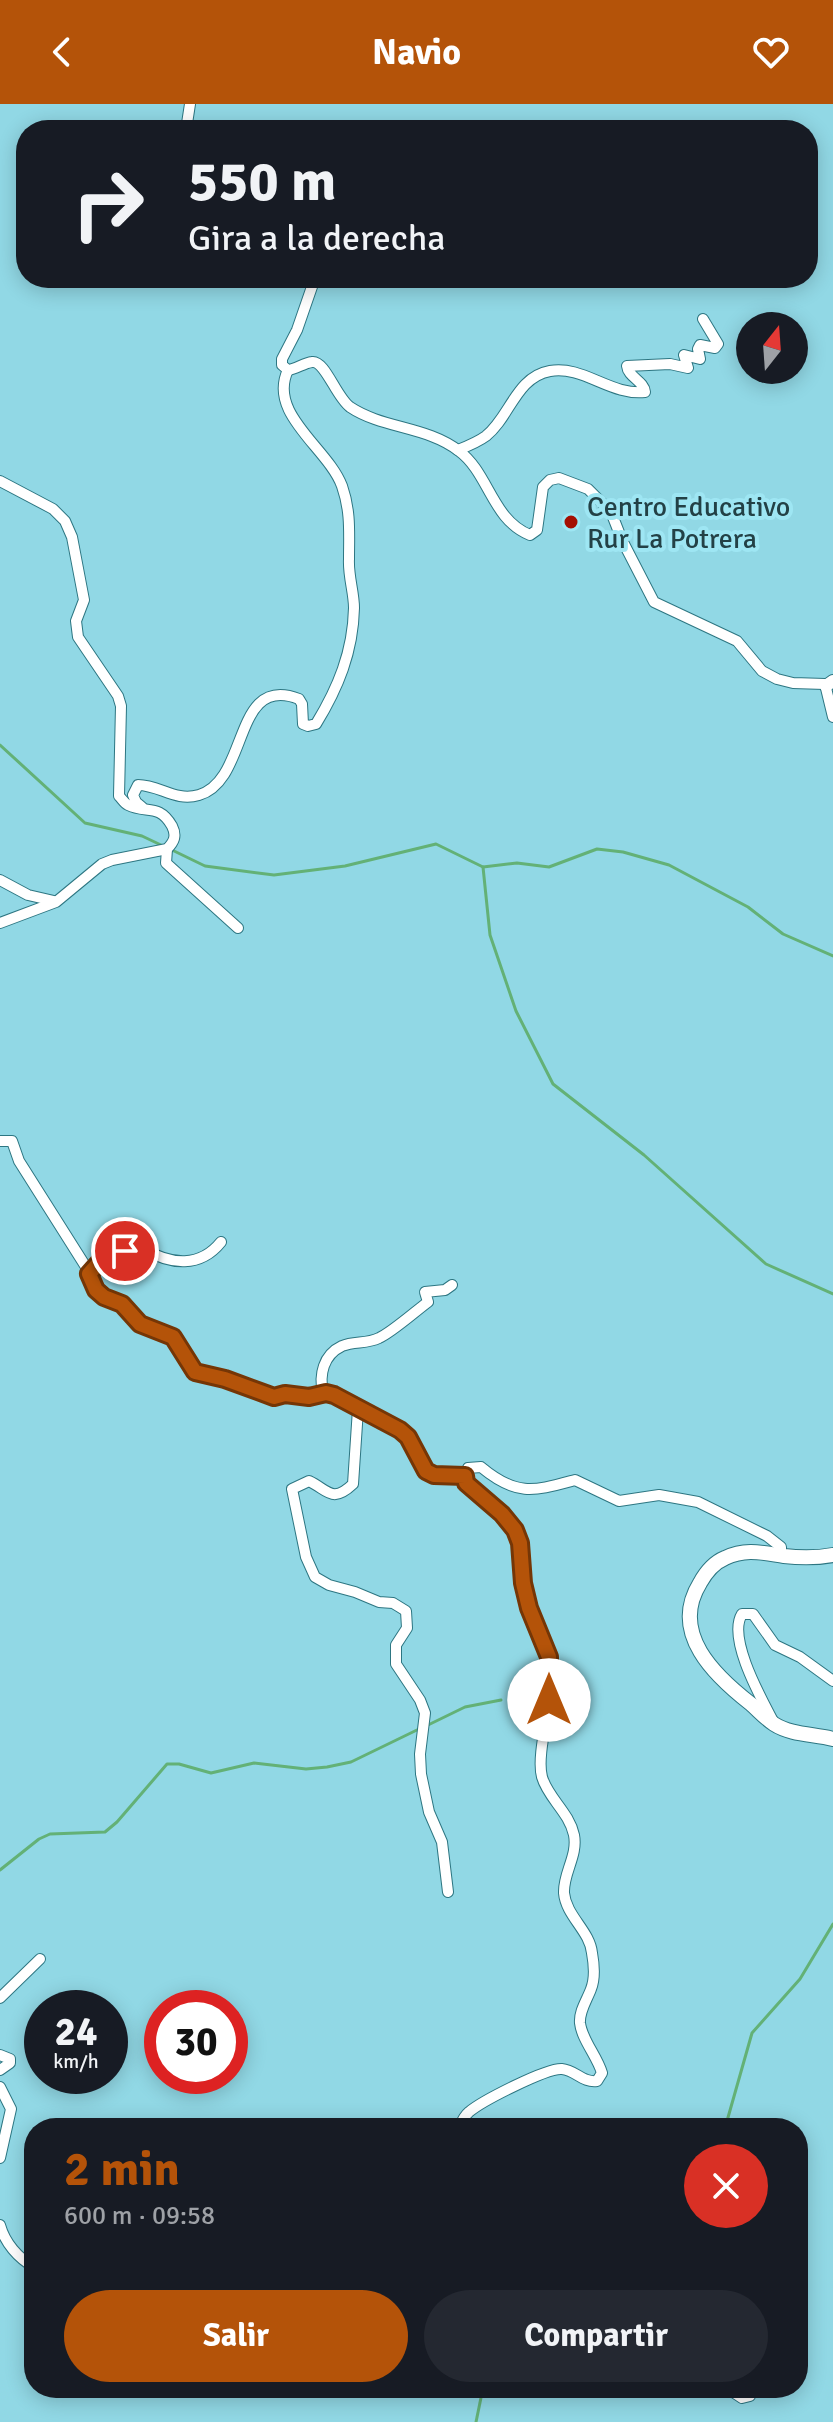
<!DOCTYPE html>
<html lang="es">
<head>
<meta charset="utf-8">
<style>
	:root { --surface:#171b24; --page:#242831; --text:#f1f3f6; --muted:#9ea1a6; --accent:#b45309 }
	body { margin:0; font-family:Signika,sans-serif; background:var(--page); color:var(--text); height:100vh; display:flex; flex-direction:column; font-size:30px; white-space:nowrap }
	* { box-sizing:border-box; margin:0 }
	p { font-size:26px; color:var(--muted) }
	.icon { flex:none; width:44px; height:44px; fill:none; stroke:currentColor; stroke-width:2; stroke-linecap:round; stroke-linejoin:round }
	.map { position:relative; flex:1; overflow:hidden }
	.details { position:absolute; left:24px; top:2014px; width:784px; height:280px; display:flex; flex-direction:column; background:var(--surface); border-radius:32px; box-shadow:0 4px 20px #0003 }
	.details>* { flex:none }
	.hud { position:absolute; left:16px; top:16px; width:802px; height:168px; border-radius:32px; box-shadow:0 4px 20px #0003; background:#171b24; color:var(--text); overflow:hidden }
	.needle { width:52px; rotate:17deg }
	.tools { position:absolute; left:736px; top:208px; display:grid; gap:16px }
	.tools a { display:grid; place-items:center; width:72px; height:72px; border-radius:50%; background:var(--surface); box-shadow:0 4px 20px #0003; font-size:40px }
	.speed { position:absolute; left:24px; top:1886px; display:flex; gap:16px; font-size:40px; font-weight:700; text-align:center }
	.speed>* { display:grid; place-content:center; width:104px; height:104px; border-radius:50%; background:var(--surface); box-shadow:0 4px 20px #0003; line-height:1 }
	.speed small { font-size:20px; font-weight:400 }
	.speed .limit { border:12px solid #d22; background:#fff; color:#111 }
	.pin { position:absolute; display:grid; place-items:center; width:68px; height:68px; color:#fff; margin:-34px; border:4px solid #fff; border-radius:50%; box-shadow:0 2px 8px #0007 }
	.me { position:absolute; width:88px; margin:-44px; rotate:0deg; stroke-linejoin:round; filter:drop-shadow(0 0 6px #0008) }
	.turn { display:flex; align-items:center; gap:28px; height:168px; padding:0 40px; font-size:36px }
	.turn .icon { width:104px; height:104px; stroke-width:2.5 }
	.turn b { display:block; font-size:56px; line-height:68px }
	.round { display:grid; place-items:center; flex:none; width:84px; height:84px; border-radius:42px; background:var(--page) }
	.overview { display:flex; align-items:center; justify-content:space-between; height:136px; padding:0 40px }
	h1 { font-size:48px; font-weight:800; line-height:60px; color:var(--accent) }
	.button { display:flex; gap:16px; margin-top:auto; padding:16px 40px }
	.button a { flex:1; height:92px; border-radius:48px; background:var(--accent); color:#fff; font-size:32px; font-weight:800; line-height:92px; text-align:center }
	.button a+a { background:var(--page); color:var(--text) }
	header { display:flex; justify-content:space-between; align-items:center; height:104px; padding:0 40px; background:var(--accent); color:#fff; font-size:36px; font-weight:800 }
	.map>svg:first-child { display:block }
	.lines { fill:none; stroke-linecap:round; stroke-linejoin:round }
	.stream { stroke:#63b176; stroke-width:3 }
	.minor-casing { stroke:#2d7682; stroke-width:12 }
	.tertiary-casing { stroke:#2d7682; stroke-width:14 }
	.secondary-casing { stroke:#2d7682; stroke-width:16 }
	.minor { stroke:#fff; stroke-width:10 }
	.tertiary { stroke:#fff; stroke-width:12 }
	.secondary { stroke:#fff; stroke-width:14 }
	.route-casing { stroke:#753606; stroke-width:20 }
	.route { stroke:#b45309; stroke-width:14 }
	.poi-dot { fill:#a40f02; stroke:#9ee6f3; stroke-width:3 }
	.labels { text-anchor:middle; stroke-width:8; stroke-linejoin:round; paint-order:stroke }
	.poi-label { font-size:28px; fill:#234146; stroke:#9ee6f3; text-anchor:start }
</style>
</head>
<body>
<header><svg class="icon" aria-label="back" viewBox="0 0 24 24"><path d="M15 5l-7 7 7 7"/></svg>Navio<svg class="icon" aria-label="heart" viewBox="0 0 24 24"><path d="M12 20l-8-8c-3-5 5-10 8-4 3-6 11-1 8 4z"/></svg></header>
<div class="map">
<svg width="833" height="2318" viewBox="0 0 833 2318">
	<rect width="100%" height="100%" fill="#91d8e5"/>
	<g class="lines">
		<g class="stream">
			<path d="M0,641L85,719L142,732L161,741"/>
			<path d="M172,746L205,762L274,771L345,762L436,740L483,763L517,759L549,763L597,745L623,748L669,761L748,803L783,830L833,852"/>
			<path d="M483,763L490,831L516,907L553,980L644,1051L766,1160L833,1190"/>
			<path d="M426,1622L465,1603L501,1596"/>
			<path d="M0,1766L39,1735L50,1730L105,1728L117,1718L167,1660H179L211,1669L254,1659L306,1665L327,1663L351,1658L419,1625"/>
			<path d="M725,2024L752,1929L800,1875L833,1820"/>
			<path d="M476,2318L483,2284"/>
		</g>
		<g class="minor-casing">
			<g id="minor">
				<path d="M186,26L190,0"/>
				<path d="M315,174L297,226L282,255V261L288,266C296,265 304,259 312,258C325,256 336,293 350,303C383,325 427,322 459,347C489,369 492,416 530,431L537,426L543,383L550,376L559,374L588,385L611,408L622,436L654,498L737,537L762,567L777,575L793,579L825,580L833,613"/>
				<path d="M458,346C468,342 478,338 486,332C510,313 516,273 550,267C583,261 611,292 645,288C644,277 628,273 627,262L670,260L688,264L684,251L700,255L698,245L700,241L715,244L718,240L703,215"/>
				<path d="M0,377L53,405L65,417L72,433L84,496L76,517L78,533L118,592L121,602L119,692C122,695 124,699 128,701C146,710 159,699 172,722C177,732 174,738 167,745L112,756L102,760L56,798L0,819"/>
				<path d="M142,703L136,698L133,691L138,681C160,681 175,698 199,691C250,676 232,569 299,595L302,600L303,620L308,622L316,620C338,584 353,548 354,504C354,488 348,472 349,455C349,429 351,408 342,382C328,344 267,310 288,266"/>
				<path d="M167,745L166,759L238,824"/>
				<path d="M0,776L28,791L54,797"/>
				<path d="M0,1037H12L19,1057L86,1163L96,1186L104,1193L122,1200L140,1220L173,1233L195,1268L225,1275L274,1293L285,1290L309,1293L326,1289L334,1291L400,1326L408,1333L426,1367L434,1371L465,1372"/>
				<path d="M89,1170L105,1152L144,1145C171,1161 200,1164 221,1138"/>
				<path d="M323,1289C319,1271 323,1251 342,1242C354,1237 367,1240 379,1234C391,1229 417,1206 428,1198L425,1188L445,1186L452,1181"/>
				<path d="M358,1305L353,1380C332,1400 328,1386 309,1377L292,1385L306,1453L315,1473L329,1481L355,1488L379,1498L393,1499L406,1507L407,1524L396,1541V1560L420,1596L425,1609L420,1650L421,1670L429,1708L442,1738L448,1788"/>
				<path d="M773,1617C761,1594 727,1534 742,1510H753L775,1541L800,1553L833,1577"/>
				<path d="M0,1894L40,1855"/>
				<path d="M0,1951L10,1955V1959L0,1966"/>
				<path d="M0,1983L11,2005L0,2054"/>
				<path d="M459,2024C461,2019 464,2012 469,2008C482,1997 546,1964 562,1965C575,1966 583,1979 597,1977L602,1969C597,1952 582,1936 580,1919C579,1907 587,1896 591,1885C595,1875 594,1860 592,1849C590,1827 566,1812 564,1789C563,1769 578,1752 574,1731C569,1708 548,1694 542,1673C536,1651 551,1603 551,1577C550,1541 528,1513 523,1478C521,1461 524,1440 514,1425C503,1407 482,1393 466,1379L465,1372L468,1364L481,1363C517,1393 534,1387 575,1376L619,1397L659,1391L698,1398L767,1432L781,1443V1452"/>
				<path d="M0,2121C5,2139 18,2154 34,2163"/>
				<path d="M727,2284L742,2294L750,2292"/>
			</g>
		</g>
		<g class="tertiary-casing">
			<path id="tertiary" d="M826,582L833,577"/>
		</g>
		<g class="secondary-casing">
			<path id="secondary" d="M833,1451C817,1454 801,1454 784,1452C763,1449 746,1444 725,1454C713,1459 706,1468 700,1479C669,1529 715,1572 751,1600C759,1607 766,1615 774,1620C791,1631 814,1630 833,1635"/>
		</g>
		<use href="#minor" class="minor"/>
		<use href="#tertiary" class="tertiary"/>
		<use href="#secondary" class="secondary"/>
	</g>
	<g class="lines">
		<g class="route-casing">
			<path id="route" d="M125,1147L105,1152L89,1170L96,1186L104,1193L122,1200L140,1220L173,1233L195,1268L225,1275L274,1293L285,1290L309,1293L326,1289L334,1291L400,1326L408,1333L426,1367L434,1371L465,1372L466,1379L502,1410L515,1426L520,1439L523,1479L529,1504L549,1553V1596"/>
		</g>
		<use href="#route" class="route"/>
	</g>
	<circle class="poi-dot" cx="571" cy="418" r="8"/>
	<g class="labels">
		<g class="poi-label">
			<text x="587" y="412">Centro Educativo<tspan x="587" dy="32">Rur La Potrera</tspan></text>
		</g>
	</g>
</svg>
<div class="tools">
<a><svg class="needle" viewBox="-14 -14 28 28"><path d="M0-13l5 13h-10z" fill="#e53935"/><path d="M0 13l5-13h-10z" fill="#9ea1a6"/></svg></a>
</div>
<div class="speed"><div>24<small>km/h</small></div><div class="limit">30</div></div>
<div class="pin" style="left:125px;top:1147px;background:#d93025"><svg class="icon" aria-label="arrive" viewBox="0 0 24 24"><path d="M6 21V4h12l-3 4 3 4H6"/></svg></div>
<svg class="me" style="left:549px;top:1596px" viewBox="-20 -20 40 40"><circle r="19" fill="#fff"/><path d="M0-13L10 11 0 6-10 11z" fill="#b45309"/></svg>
<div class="hud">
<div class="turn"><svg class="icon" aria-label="right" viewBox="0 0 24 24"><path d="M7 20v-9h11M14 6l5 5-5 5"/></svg><div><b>550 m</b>Gira a la derecha</div></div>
</div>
<section class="details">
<div class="overview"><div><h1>2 min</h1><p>600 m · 09:58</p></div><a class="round" style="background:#d93025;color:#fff"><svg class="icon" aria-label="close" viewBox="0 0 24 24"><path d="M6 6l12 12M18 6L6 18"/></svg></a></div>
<div class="button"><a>Salir</a><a>Compartir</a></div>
</section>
</div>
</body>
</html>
